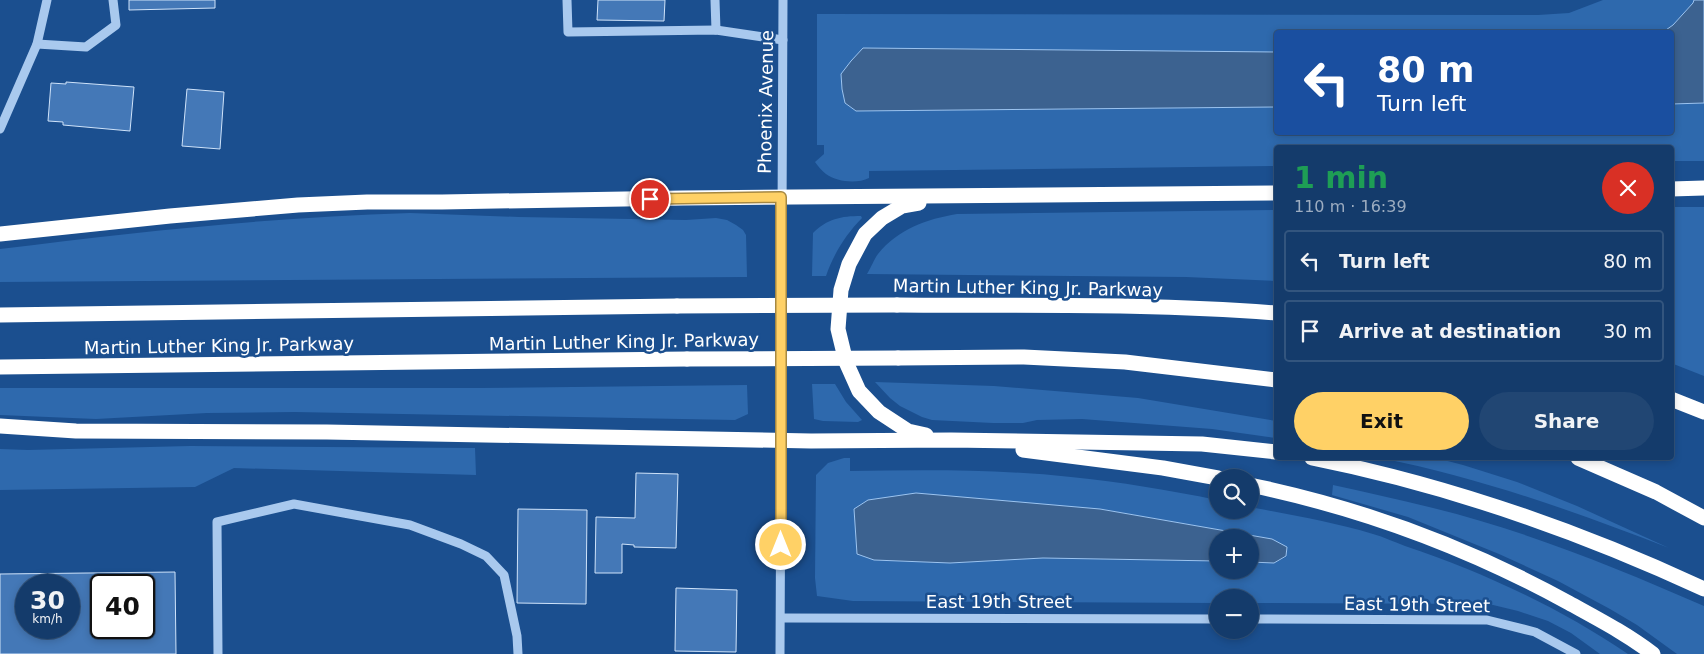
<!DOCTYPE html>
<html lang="en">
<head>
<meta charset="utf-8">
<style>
	:root { --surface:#143b6b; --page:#214673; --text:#f1f3f6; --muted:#9dadc1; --line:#33557e; --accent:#ffd166 }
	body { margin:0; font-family:"DejaVu Sans",sans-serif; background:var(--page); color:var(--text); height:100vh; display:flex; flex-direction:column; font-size:19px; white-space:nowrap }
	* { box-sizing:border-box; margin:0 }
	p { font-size:16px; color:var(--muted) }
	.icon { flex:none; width:28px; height:28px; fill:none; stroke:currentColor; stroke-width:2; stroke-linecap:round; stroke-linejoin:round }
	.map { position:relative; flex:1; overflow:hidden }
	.side { position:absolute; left:1274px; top:145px; width:400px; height:315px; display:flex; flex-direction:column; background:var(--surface); border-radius:5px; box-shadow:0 2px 8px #0003,0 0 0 1px var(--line) }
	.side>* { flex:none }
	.guide { position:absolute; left:1274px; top:30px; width:400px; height:105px; border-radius:5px; box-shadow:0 2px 8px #0003,0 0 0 1px var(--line); background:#1a4fa0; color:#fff; overflow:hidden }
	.tools { position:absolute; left:1209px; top:469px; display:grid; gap:10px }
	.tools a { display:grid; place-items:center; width:50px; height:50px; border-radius:50%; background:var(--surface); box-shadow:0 2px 8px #0003,0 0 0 1px var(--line); font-size:25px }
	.speed { position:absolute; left:15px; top:574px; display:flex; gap:10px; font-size:25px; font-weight:700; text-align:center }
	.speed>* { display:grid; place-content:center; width:65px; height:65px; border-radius:50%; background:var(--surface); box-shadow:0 2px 8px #0003,0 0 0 1px var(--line); line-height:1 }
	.speed small { font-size:12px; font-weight:400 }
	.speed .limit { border:2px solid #111; border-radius:8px; background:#fff; color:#111 }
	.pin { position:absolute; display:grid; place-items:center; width:42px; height:42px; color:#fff; margin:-21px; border:2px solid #fff; border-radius:50%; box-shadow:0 1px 5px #0007 }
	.me { position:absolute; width:55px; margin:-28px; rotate:0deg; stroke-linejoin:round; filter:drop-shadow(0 0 4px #0008) }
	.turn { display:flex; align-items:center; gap:18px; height:105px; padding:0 20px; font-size:22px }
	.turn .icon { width:65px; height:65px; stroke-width:2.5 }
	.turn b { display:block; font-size:35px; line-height:42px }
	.round { display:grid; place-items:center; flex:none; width:52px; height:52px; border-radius:26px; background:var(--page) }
	.headline { display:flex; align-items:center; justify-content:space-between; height:85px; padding:0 20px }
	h1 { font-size:30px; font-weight:700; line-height:38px; color:#1e9e55 }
	.button { display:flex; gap:10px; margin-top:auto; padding:10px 20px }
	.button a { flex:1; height:58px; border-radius:30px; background:var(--accent); color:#111; font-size:20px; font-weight:700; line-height:58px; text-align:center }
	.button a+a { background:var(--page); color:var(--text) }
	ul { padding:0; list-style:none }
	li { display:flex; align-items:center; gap:15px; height:62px; margin:0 10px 8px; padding:0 10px; border:2px solid var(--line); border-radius:5px }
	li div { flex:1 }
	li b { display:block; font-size:19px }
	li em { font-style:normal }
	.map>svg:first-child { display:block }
	.green { fill:#2e69ad; fill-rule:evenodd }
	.water { fill:#3c6290; stroke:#9cc4f0 }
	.building { fill:#4478b7; stroke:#cfe3fa; fill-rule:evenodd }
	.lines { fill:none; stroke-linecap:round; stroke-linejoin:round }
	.minor { stroke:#a9c9ee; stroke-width:9 }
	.highway { stroke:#fff; stroke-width:15 }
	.highway-bridge { stroke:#fff; stroke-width:15 }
	.route-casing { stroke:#a68842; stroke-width:12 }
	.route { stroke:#ffd166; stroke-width:9 }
	.labels { text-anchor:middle; stroke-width:5; stroke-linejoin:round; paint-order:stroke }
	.street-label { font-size:18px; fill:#fff; stroke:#1b4f8f }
</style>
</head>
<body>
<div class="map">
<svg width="1704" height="654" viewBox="0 0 1704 654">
	<rect width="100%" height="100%" fill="#1b4f8f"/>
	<g class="green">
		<path d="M1603,0H1694L1693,3L1673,25L1663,32H1276V52L841,74L842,89L845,103L856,111L1276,107V132H1671V104L1704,103V161H1671V148H1276V166L869,171V178C857,184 837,182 826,174C822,171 818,166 815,162L824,154V145H817V14L1538,15L1569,13Z"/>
		<path d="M1671,207H1704V376L1671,363Z"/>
		<path d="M1276,210V281L1186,277L867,274C871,268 874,259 878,254C898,229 927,219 957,214Z"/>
		<path d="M410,213L519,217L686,220L716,218L727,220L736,225L743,230L746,235L747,277L0,282V249C136,232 273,217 410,213Z"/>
		<path d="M861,216L862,218C846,234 833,255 826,276H812L813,233C827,219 841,216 861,216Z"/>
		<path d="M875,382L994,386L1138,398L1276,421V438L1212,429L1082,419L1037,420L1023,423H993L932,420L922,417L900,406L890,398Z"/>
		<path d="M812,384H835L846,402L862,420L858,422L823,421L814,419Z"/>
		<path d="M747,385L748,414L735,420L295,412L207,413L96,419L0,415V388H480Z"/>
		<path d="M190,446L475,448L476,475L234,468L195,487L0,490V449L28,450Z"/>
		<path d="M844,458H850V471C923,470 997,469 1071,477C1120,482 1169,490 1217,500L1218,510H1250V507C1291,515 1333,522 1373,534C1384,537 1394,542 1405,546C1483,572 1560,608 1628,654H1600L1571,633L1548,621L1518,611L1489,604L1250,603V598H1218L1217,603L853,601L817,596L815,578L816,475L828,463ZM854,509H1101L1272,539L1287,548L1286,557L1274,563L1250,562V570H1218L1217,561L1043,558L950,563L874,560L858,554Z"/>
		<path d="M1381,458H1436L1463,465L1517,482L1577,506L1669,548C1574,511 1480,478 1381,458Z"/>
		<path d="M1333,485C1365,492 1397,499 1429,507C1524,530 1615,567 1704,606V654H1677L1637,625L1610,609L1558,581L1499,554L1408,517L1332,495Z"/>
	</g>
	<g class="water">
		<path d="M1694,0H1704V103L1671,104V32H1663L1673,25L1693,3Z"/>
		<path d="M863,48L1276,52V107L856,111L845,103L842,89L841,74L851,61Z"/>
		<path d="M916,493L1100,509L1272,539L1287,547L1286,556L1274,563L1250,562V538H1218L1217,561L1043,558L950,563L874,560L857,554L854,509L868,500Z"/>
	</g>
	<g class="building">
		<path d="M129,0H215V8L129,10Z"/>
		<path d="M598,0H665L664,21L597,20Z"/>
		<path d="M66,82L134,87L130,131L63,125V122L48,121L51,83L66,84Z"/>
		<path d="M187,89L224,92L220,149L182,146Z"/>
		<path d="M636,473L678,474L676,548L634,547V545L622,544V573H595L596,517L635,518Z"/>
		<path d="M518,509L587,510L586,604L517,603Z"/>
		<path d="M175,572L176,654H0V574ZM26,585H69V628H26ZM101,585H144V628H101Z"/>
		<path d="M676,588L737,590L736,652L675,651Z"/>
	</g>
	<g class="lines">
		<g class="minor">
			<path d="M567,0L568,32L716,30L783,40"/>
			<path d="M715,0L716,30"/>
			<path d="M37,44L86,47L116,25L113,0"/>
			<path d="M0,129L37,44L47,0"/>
			<path d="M781,618L1218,619"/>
			<path d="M1250,619L1487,620L1535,632L1576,654"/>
			<path d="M218,654L217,522L294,504L410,525L461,544L486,556L504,575L517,636L518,654"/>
			<path d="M780,654L783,0"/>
		</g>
		<g class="highway">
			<path d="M1671,189L1704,188"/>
			<path d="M919,203L902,206L882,218L865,234L849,264L841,290L838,329L846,362L859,391L879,412L908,431L926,435"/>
			<path d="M0,234L170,216L298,205L367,202H442L683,198L1276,193"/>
			<path d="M897,305C1023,306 1150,303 1276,313"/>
			<path d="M0,315L677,306"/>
			<path d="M898,358L1024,357L1125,362L1276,380"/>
			<path d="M0,367L687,359"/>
			<path d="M1671,399L1704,412"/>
			<path d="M0,426L76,431L327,432L811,441L951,440L1202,444L1276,452"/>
			<path d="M1023,450L1163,468L1218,478"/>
			<path d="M1312,458C1447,485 1579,531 1704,589"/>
			<path d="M1578,458L1656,492L1704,518"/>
			<path d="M1250,485C1361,508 1469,548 1569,603C1598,619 1627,634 1653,654"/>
		</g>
		<g class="highway-bridge">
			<path d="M677,306L897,305"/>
			<path d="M687,359L898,358"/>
		</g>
	</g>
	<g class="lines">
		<g class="route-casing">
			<path id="route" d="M650,199L781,197V545"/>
		</g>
		<use href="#route" class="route"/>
	</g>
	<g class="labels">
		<g class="street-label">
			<text transform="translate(766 102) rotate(-89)" y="6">Phoenix Avenue</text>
			<text transform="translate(1028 288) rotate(1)" y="6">Martin Luther King Jr. Parkway</text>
			<text transform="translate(624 342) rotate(-1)" y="6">Martin Luther King Jr. Parkway</text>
			<text transform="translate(219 346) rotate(-1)" y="6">Martin Luther King Jr. Parkway</text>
			<text x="999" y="608">East 19th Street</text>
			<text transform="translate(1417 605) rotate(1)" y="6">East 19th Street</text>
		</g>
	</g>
</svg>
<div class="tools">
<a><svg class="icon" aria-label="search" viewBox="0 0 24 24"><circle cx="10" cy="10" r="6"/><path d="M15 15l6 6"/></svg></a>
<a>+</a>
<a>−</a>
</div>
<div class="speed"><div>30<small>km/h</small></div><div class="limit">40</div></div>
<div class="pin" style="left:650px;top:199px;background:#d93025"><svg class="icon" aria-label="arrive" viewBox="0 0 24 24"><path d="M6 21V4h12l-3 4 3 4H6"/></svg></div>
<svg class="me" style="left:781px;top:545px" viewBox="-20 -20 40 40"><circle r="17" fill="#ffd166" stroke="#fff" stroke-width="3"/><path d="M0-11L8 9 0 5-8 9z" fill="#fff"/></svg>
<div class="guide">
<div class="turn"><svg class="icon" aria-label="left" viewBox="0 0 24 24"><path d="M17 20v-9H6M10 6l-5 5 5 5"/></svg><div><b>80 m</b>Turn left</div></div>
</div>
<section class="side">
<div class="headline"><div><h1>1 min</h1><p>110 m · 16:39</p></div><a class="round" style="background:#d93025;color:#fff"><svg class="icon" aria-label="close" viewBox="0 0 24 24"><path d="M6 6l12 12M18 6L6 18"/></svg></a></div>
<ul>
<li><svg class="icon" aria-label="left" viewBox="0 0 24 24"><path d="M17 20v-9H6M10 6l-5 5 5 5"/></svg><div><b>Turn left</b></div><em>80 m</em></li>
<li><svg class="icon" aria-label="arrive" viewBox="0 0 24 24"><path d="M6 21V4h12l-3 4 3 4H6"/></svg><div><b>Arrive at destination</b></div><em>30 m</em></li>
</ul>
<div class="button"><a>Exit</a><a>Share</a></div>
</section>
</div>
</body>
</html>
